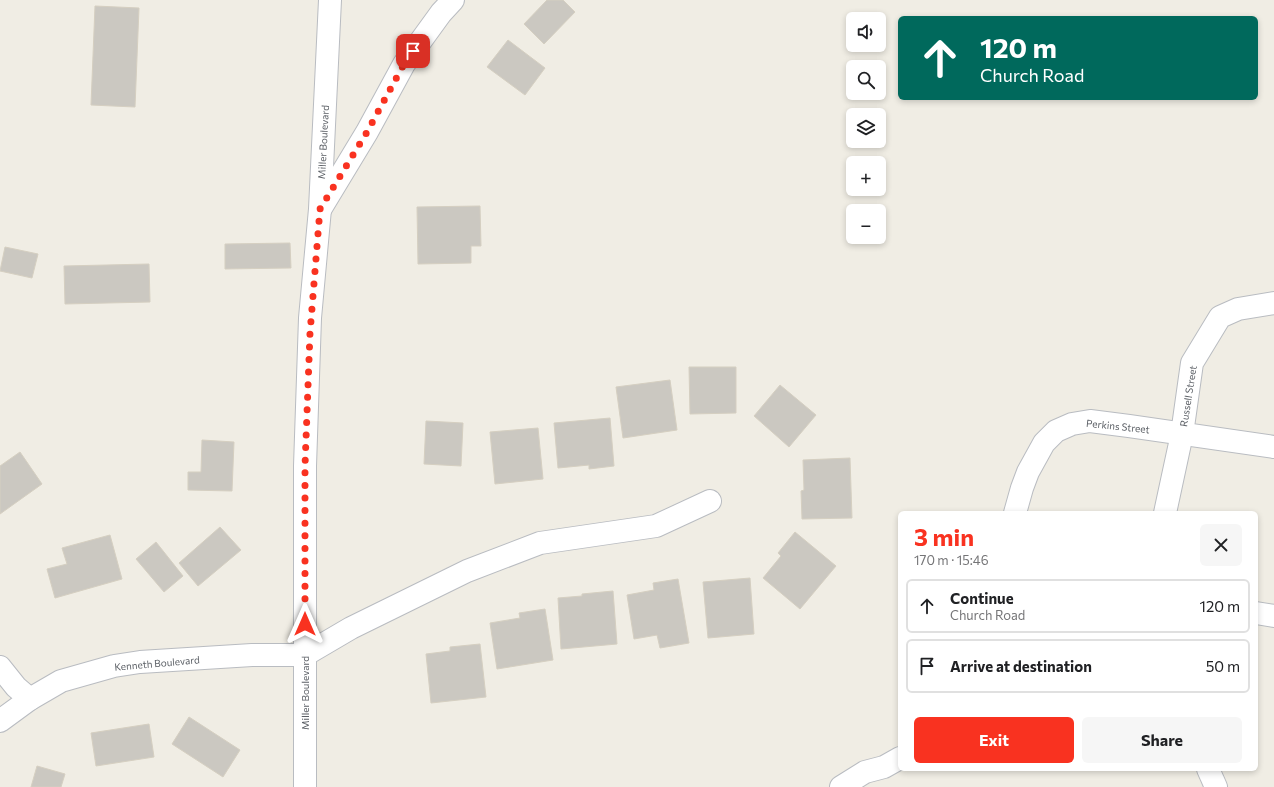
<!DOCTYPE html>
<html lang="en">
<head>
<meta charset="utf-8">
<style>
	:root { --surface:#fff; --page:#f6f6f6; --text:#202124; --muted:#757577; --line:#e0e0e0; --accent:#f93220 }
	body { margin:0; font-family:Commissioner,sans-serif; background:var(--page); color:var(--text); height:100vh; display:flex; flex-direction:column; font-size:15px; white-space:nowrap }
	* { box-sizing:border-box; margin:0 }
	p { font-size:13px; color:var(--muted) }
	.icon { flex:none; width:22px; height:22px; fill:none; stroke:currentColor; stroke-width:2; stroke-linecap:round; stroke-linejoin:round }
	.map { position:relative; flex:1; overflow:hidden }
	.details { position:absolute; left:898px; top:511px; width:360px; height:260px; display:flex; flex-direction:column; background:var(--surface); border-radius:6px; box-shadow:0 2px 6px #0003 }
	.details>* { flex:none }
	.top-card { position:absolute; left:898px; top:16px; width:360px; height:84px; border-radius:6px; box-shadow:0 2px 6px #0003; background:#00695c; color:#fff; overflow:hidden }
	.fabs { position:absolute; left:846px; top:12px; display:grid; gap:8px }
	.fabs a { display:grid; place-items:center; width:40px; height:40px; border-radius:6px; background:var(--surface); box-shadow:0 2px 6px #0003; font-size:20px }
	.pin { position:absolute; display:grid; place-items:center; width:34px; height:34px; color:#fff; margin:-17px; border-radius:8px; box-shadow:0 2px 6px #0006 }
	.me { position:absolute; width:44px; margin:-22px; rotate:0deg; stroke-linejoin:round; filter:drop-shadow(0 0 3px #0008) }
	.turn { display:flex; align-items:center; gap:14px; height:84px; padding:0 16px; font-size:18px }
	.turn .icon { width:52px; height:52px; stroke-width:2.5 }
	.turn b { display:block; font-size:28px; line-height:34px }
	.round { display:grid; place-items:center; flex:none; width:42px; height:42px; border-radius:6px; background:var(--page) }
	.headline { display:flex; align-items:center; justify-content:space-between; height:68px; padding:0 16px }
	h1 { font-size:24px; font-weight:700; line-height:30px; color:var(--accent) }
	.action { display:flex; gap:8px; margin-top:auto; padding:8px 16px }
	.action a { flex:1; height:46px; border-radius:6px; background:var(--accent); color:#fff; font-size:16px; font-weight:700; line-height:46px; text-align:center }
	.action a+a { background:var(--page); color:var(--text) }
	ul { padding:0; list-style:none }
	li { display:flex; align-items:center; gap:12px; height:54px; margin:0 8px 6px; padding:0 8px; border:2px solid var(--line); border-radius:6px }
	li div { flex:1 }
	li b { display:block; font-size:15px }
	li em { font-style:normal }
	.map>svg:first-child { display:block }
	.building { fill:#cbc8c1; stroke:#d5cfc1 }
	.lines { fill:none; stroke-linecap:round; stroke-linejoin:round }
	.minor-casing { stroke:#b9bcc1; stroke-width:24 }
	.minor { stroke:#fff; stroke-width:22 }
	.route { stroke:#f93220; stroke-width:7; stroke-dasharray:0 12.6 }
	.labels { text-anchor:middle; stroke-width:3; stroke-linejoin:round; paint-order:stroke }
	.street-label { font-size:10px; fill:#5c6066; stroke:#fff }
</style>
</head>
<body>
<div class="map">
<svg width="1274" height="787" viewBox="0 0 1274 787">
	<rect width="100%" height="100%" fill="#f0ede4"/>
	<g class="building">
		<path d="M547,0H563L575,12L544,44L524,24Z"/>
		<path d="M95,6L139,8L135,107L91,105Z"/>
		<path d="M508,40L545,68L525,95L487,67Z"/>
		<path d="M480,206L481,246H471V263L418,264L417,207Z"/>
		<path d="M290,243L291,268L225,269V244Z"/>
		<path d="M5,247L38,254L32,278L0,271Z"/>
		<path d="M149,264L150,302L65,304L64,266Z"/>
		<path d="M689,367H736V413L690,414Z"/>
		<path d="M670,380L677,430L623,438L616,387Z"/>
		<path d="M780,385L816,415L789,447L754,416Z"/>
		<path d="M610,418L614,466L589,469V465L558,468L554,423Z"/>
		<path d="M426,421L463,423L461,466L424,464Z"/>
		<path d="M538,428L543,479L495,484L490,432Z"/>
		<path d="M202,440L234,442L232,491L188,490V472H201Z"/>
		<path d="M20,452L42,484L0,514V466Z"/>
		<path d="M850,458L852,518L802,519L801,491L804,490L803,460Z"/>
		<path d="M220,527L241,550L198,586L179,563Z"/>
		<path d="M795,532L836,566L800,609L763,578L781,556L778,553Z"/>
		<path d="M110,535L122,579L55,598L47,569L67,564L62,548Z"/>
		<path d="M156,542L183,576L164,592L136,559Z"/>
		<path d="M750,578L754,634L708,638L703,582Z"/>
		<path d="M678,579L689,643L660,648L657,635L634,639L627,595L654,590L653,583Z"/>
		<path d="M613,591L617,644L561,649L558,598L582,596V594Z"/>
		<path d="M545,609L553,660L497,669L490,623L520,618L519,613Z"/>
		<path d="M480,644L486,697L431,703L426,654L450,651V647Z"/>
		<path d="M189,717L240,750L223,777L172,744Z"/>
		<path d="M149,724L154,757L96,766L91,733Z"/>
		<path d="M37,766L65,774L61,787H31Z"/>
	</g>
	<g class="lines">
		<g class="minor-casing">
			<g id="minor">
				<path d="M321,208L367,132L404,64L441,13L453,0"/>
				<path d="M1015,513L1022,488L1028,472L1044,443L1056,431L1072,424L1090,421L1129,426L1274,447"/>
				<path d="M1165,513L1182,434L1192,363L1220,317L1238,309L1274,303"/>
				<path d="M1256,613L1274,616"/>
				<path d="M0,667L16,687L30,699"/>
				<path d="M0,721L30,699L61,681L114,666L140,662L252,655H305L351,628L467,571L540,543L656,526L710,501"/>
				<path d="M1208,769L1216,787"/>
				<path d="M305,787V466L310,318L320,209L330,0"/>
				<path d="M841,787L865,772L884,767L900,758"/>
			</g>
		</g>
		<use href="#minor" class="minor"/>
	</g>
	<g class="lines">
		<path class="route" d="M305,624V466L310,333L320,209L367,132L404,64L413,51"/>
	</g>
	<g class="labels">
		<g class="street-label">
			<text transform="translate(323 142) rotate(-87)" y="4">Miller Boulevard</text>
			<text transform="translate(1188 396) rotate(-81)" y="4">Russell Street</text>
			<text transform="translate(1118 426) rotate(6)" y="4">Perkins Street</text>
			<text transform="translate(157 663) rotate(-5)" y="4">Kenneth Boulevard</text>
			<text transform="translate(305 693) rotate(-90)" y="4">Miller Boulevard</text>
		</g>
	</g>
</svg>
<div class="fabs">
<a><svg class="icon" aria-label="sound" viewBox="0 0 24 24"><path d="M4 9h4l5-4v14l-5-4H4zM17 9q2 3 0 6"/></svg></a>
<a><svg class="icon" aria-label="search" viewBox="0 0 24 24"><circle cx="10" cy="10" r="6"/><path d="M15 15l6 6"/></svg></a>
<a><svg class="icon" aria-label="layers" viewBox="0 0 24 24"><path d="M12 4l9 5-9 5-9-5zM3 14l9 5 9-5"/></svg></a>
<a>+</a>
<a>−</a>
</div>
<div class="pin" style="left:413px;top:51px;background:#d93025"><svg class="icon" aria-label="arrive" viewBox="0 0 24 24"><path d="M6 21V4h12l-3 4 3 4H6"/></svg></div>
<svg class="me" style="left:305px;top:624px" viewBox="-20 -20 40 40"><path d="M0-17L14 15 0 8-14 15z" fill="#f93220" stroke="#fff" stroke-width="4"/></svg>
<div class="top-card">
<div class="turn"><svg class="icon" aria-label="ahead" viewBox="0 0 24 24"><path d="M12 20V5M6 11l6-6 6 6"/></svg><div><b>120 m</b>Church Road</div></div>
</div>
<section class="details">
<div class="headline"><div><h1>3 min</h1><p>170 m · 15:46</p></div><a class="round"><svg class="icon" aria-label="close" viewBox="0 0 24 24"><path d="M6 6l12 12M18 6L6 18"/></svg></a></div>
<ul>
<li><svg class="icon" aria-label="ahead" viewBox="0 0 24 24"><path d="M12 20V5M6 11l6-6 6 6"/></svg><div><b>Continue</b><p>Church Road</p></div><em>120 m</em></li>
<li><svg class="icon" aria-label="arrive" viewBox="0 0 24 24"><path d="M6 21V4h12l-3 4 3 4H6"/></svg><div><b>Arrive at destination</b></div><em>50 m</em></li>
</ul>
<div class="action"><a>Exit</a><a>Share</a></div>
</section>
</div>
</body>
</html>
